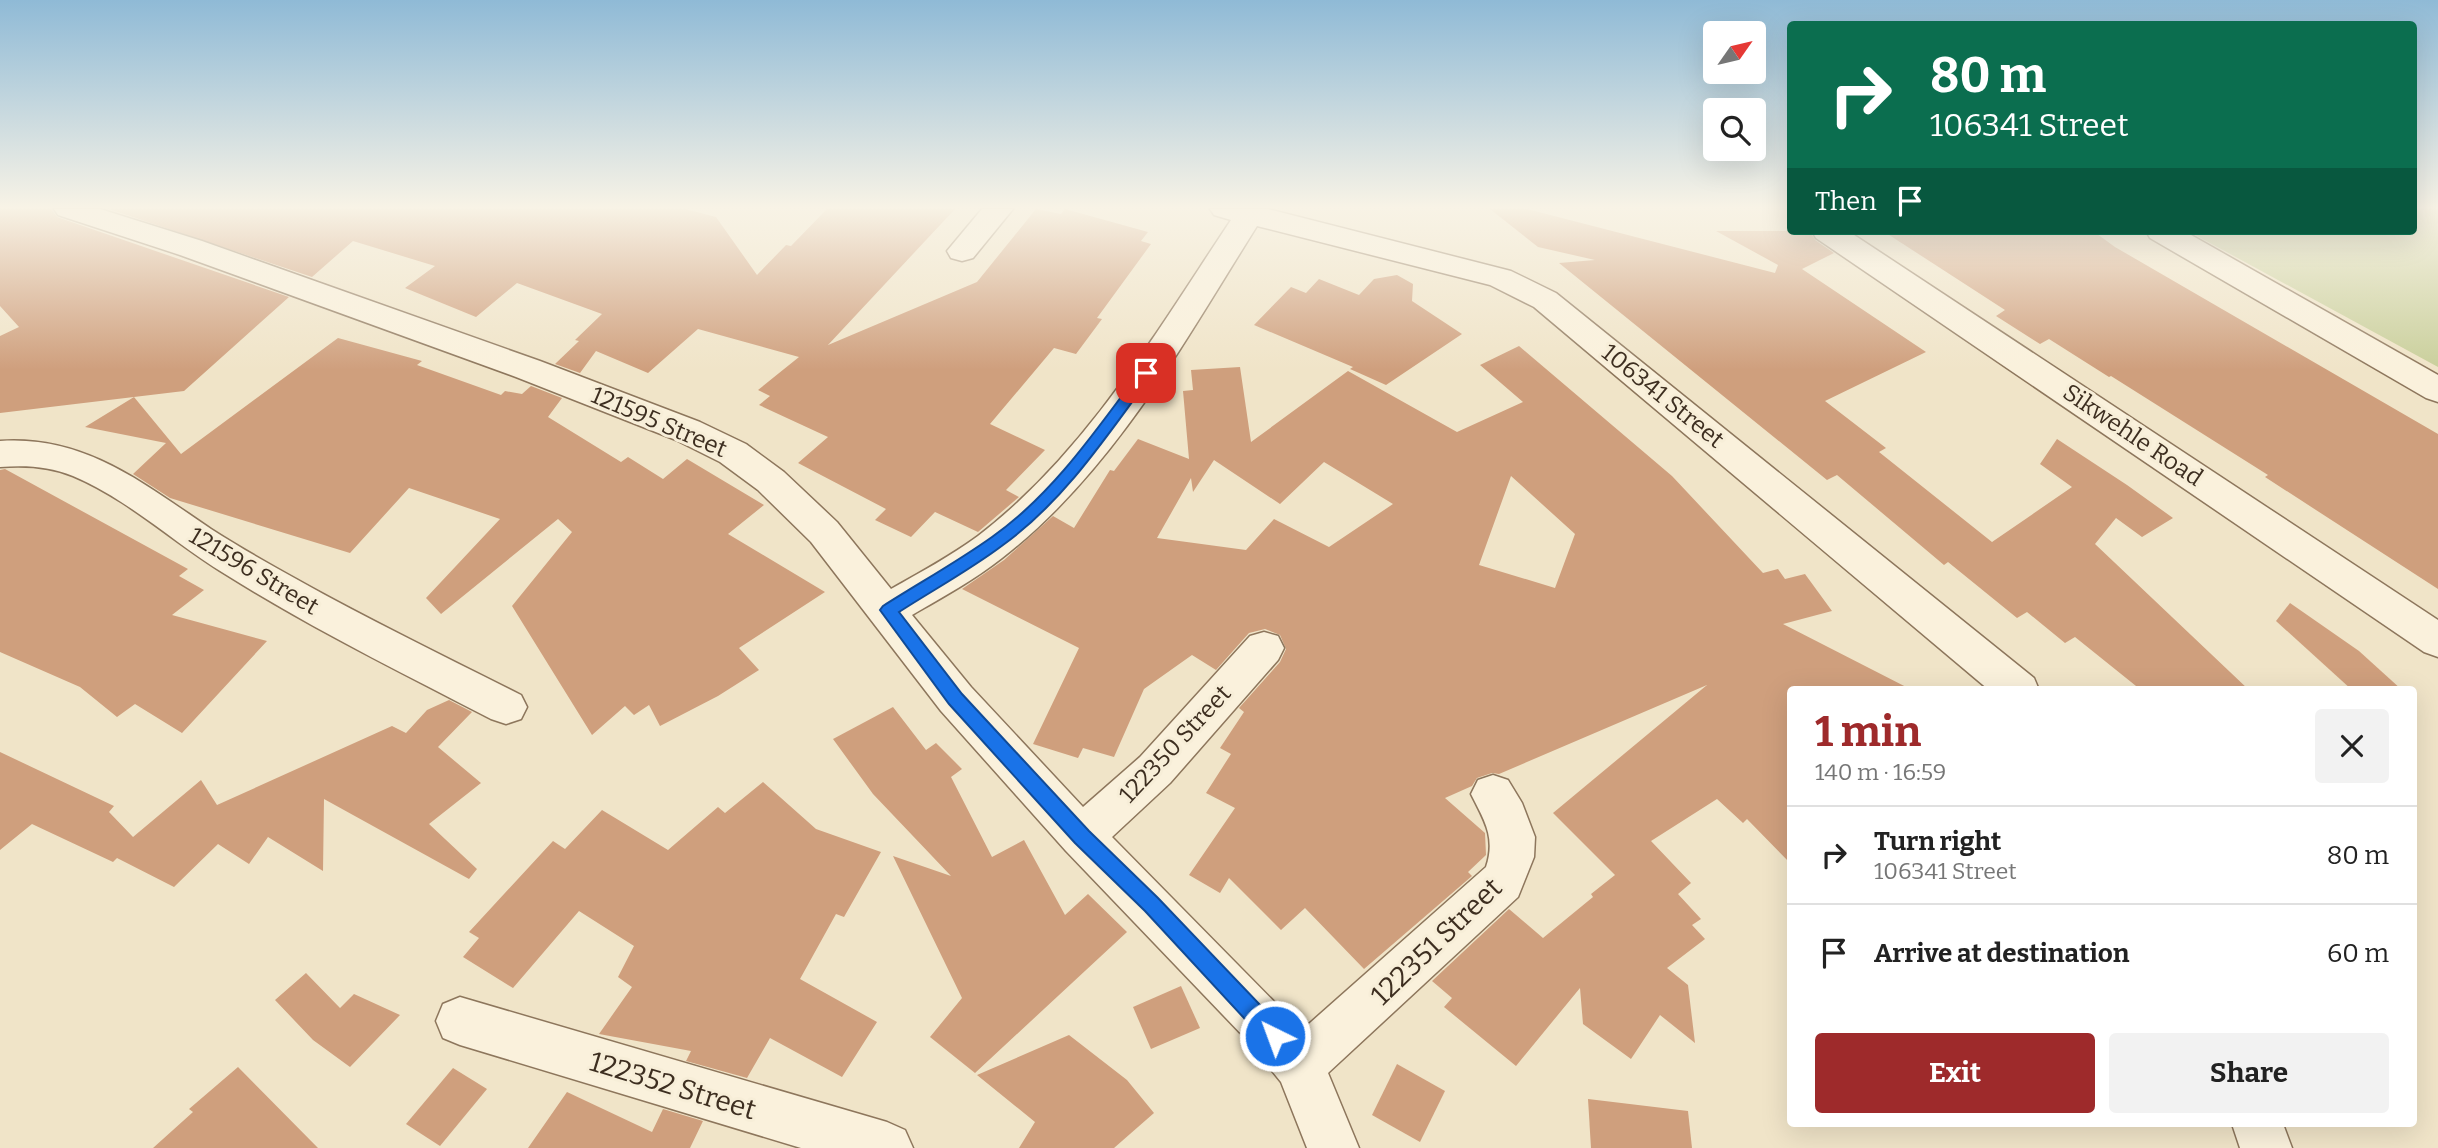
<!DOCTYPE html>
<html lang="en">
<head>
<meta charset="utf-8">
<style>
	:root { --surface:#fff; --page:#f2f2f2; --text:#222; --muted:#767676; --line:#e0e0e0; --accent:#9e2a2b }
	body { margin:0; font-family:Bitter,serif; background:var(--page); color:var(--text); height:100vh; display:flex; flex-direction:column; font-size:26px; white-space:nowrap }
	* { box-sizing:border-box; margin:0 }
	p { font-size:23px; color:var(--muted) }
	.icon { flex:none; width:38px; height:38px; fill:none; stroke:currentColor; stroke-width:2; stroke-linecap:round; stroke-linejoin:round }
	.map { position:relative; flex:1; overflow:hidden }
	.details { position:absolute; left:1787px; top:686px; width:630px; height:441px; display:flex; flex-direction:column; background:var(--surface); border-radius:7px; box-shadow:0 7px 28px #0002 }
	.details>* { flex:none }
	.guide { position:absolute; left:1787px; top:21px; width:630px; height:214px; border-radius:7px; box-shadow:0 7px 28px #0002; background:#0b6e4f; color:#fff; overflow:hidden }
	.needle { width:46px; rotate:56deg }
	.buttons { position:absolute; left:1703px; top:21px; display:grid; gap:14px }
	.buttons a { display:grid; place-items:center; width:63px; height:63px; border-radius:7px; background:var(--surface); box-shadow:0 7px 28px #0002; font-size:35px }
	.pin { position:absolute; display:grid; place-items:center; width:60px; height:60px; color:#fff; margin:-30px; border-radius:14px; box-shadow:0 4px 10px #0006 }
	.me { position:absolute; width:77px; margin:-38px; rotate:318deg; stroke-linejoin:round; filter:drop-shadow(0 0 5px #0008) }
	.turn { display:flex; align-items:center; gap:24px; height:147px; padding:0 28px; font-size:32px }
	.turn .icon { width:91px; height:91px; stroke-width:2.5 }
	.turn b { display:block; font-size:49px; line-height:60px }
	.then { display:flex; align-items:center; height:66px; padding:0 28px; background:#0003; gap:14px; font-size:26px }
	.round { display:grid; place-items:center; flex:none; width:74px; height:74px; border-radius:7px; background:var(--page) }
	.overview { display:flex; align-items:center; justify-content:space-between; height:119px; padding:0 28px }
	h1 { font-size:42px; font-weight:700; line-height:52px; color:var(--accent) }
	.action { display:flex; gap:14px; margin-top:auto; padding:14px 28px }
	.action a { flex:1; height:80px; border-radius:7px; background:var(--accent); color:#fff; font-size:28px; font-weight:700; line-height:80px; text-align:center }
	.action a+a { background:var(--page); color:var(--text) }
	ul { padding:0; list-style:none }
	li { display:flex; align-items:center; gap:21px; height:98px; padding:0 28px; border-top:2px solid var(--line) }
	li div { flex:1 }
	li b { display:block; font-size:26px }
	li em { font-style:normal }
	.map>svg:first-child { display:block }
	.green { fill:#c9cf9b }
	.building { fill:#cf9f7d; fill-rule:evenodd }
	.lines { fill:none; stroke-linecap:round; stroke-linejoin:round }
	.minor-casing { stroke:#8d765c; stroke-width:3 }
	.minor { fill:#faf1dc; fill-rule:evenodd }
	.route { fill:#1a73e8; stroke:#114b97; stroke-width:2 }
	.labels { text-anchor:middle; stroke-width:6; stroke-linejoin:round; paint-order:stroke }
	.street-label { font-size:24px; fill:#3d2e20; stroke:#f7eed8 }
	.near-street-label { font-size:28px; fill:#3d2e20; stroke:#f7eed8 }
</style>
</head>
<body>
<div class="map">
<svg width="2438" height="1148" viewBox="0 0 2438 1148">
	<rect width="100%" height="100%" fill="#f0e4c8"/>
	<path class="green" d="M2413,209H2438V367L2188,231H2413Z"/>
	<g class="building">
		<path d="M0,209H51L57,217L289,297L184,391L0,413V336L19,327L0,306Z"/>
		<path d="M109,209H685L716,217L757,275L786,245L791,246L827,209H955L828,345L977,282L1036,209L1061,214L1065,209L1148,232L1141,241L1151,244L1097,318L1102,319L1076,354L1054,348L990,424L1045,450L1006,490L1019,497L978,532L935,512L911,537L875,520L886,509L798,463L828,437L759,405L770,396L758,390L799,357L698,329L648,373L596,351L580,373L555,364L579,341L575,340L602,314L517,283L476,317L405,288L435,266L353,241L312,277Z"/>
		<path d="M1490,209H1527L1775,273L1778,265L1716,231H1810L1815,240L1834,253L1802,269L1926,352L1825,401L1886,448L1879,452L1992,542L2072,487L2040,464L2057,439L2127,485L2173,518L2142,537L2116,518L2095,544L2249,690H2141L2075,637L2065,643L2027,612L2017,618L1948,562L1944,565L1837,475L1827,480L1559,263L1595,260L1538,247Z"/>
		<path d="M1883,231H2093L2115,247L2438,434V589L2265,477L2268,475L2111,376L2109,377L2049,339L2040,344L1996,316L2005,310Z"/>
		<path d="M1397,275L1413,284L1412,301L1462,334L1386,385L1350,369L1353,367L1254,325L1291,287L1306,293L1319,279L1359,295L1374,279Z"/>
		<path d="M338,338L422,361L417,365L501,395L505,391L522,394L531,386L562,398L548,417L621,462L628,457L663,479L687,459L764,505L728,534L825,592L739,648L759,670L718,696L660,726L649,705L634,715L625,706L592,735L512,606L572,532L558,519L441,614L426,598L500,519L409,488L350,553L170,498L133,474L166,443L85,427L134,397L181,454Z"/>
		<path d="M1519,346L1672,476L1763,573L1778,569L1785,579L1805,574L1832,611L1783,624L1912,690H1790V863L1747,819L1743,823L1717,799L1651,841L1691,883L1678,894L1701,919L1692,925L1705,939L1667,968L1688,985L1695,1043L1660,1015L1631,1059L1583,1024L1580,988L1516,1066L1444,1007L1452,998L1432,981L1509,909L1543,938L1593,897L1591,894L1615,875L1553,813L1707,685L1499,774L1492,773L1477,778L1472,786L1445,798L1485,833L1486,855L1468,872L1472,876L1364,969L1305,908L1281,930L1229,878L1220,893L1189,875L1235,808L1206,793L1231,754L1220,748L1244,712L1239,708L1280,662L1286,649L1280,635L1265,629L1249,633L1216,670L1192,655L1144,689L1114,757L1083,748L1078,758L1033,744L1079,648L962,589L1004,560L1053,516L1074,528L1110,470L1114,471L1138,439L1189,459L1183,391L1193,390L1191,370L1240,367L1251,442L1348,371L1457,432L1523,402L1480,365ZM1214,460L1280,504L1324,462L1393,504L1329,547L1274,519L1246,550L1157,538L1191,478L1193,492ZM1511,476L1575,534L1555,588L1479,565Z"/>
		<path d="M5,469L188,569L179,576L204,590L172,615L267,641L182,733L135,704L117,717L80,687L0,652V470Z"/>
		<path d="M2290,603L2359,651L2402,690H2352L2276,621Z"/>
		<path d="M449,700L472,712L438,747L481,783L429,824L477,869L469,879L324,799L323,871L268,837L249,864L218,844L174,887L117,858L113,862L32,824L0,850V752L114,806L109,812L133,837L201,780L217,805L392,726L406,733L427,710Z"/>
		<path d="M893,707L926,750L936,743L962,769L951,777L992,857L1024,840L1065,915L1088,894L1127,932L975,1073L930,1037L962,998L893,856L951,876L873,794L833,739Z"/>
		<path d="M763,782L816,829L881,852L844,917L836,914L800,979L877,1022L842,1077L770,1038L747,1078L686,1061L691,1051L599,1034L632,987L618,977L634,946L579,911L513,988L463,957L479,938L469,932L553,841L565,849L602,810L668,850L718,807L725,813Z"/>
		<path d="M306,973L340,1008L354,994L400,1015L350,1067L313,1040L275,1000Z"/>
		<path d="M1181,986L1200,1028L1151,1049L1133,1007Z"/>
		<path d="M1069,1035L1127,1080L1154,1113L1114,1148H1019L1035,1122L977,1075Z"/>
		<path d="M1397,1064L1445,1091L1420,1142L1372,1115Z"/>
		<path d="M238,1067L318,1148H153L193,1112L189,1109Z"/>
		<path d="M453,1068L487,1089L440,1146L406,1124Z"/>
		<path d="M567,1092L652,1132L663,1109L703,1121L690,1148H528Z"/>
		<path d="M1588,1099L1688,1111L1692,1148H1591Z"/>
	</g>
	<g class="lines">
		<g class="minor-casing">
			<g id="minor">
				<path d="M54,209H100L202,241L540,361L700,422L746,444L784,472L837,522L891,589C921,572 951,556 978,536C1086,453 1157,331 1231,220L1214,215L1210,209H1268L1511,271L1556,293L2034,678L2039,690H1989L1534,307L1490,285L1257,226C1184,342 1113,472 1002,558C974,580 943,597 912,615L971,687L1083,807L1140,757L1250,636L1264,632L1278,636L1284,648L1278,660L1170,783L1112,837L1302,1030L1486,867C1496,837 1484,820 1471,794L1478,780L1493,775L1508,780L1522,803L1535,837L1534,857L1518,897L1328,1073L1359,1148H1307L1281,1082L1246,1039L1066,851L941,711L811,542L758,490L720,462L676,440L516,377L180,255L58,215Z"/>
				<path d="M982,209H1013L973,258L962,261L951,258L947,251Z"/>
				<path d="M1812,231H1848L2438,620V657L2424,652L1816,238Z"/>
				<path d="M2146,231H2184L2438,375V402L2426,398L2150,238Z"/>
				<path d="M0,441C85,435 144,484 211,529C239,547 269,564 298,580C371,621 446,657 521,695L527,707L521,719L506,724L491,719C402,673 311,628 225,574C174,543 128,499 73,476C49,466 25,465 0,467Z"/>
				<path d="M460,997L887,1122L905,1130L913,1148H801L460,1045L443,1038L436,1021L443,1004Z"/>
				<path d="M2232,1124H2283L2292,1148H2240Z"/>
			</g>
		</g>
		<use href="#minor" class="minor"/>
	</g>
	<linearGradient id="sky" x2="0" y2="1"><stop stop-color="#8fbad6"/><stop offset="0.56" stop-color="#f8f3e6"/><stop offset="1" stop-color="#f8f3e6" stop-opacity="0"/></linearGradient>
	<rect width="2438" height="370" fill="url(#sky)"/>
	<path class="route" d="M1146,368L1151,370V376C1107,436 1064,501 1003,545C970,570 933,590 899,612L962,694L1089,831L1158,898L1283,1029L1286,1036L1283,1044L1275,1047L1268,1044L1145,911L1075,843L949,704L880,610L883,606C919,583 957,562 992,537C1053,494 1097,429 1141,370Z"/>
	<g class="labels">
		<g class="street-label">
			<text transform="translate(1663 396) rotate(39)" y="8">106341 Street</text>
			<text transform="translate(659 422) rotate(23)" y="8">121595 Street</text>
			<text transform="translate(2133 435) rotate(34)" y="8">Sikwehle Road</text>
			<text transform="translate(254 571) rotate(31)" y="8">121596 Street</text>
			<text transform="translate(1175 744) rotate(-47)" y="8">122350 Street</text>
		</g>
		<g class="near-street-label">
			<text transform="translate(1436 941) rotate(-44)" y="10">122351 Street</text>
			<text transform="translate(673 1085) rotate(17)" y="10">122352 Street</text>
		</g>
	</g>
</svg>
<div class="buttons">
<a><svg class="needle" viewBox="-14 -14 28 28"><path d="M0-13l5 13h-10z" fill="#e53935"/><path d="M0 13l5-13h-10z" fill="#767676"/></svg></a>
<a><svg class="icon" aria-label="search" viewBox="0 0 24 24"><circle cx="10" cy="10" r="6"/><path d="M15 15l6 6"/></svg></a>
</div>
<div class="pin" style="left:1146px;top:373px;background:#d93025"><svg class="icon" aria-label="arrive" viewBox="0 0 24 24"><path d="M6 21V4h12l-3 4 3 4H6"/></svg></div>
<svg class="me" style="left:1275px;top:1036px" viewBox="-20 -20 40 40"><circle r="17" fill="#1a73e8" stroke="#fff" stroke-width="3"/><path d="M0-11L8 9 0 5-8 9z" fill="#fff"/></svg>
<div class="guide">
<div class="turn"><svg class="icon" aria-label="right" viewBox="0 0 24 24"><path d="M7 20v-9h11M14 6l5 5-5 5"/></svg><div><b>80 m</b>106341 Street</div></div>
<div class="then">Then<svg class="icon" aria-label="arrive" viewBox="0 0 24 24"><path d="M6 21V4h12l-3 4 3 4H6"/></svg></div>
</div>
<section class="details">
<div class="overview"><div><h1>1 min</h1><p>140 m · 16:59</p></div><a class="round"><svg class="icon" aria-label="close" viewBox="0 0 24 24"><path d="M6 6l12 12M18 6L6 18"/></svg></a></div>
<ul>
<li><svg class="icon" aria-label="right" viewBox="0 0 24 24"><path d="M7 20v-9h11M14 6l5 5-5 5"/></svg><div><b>Turn right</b><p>106341 Street</p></div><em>80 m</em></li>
<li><svg class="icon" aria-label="arrive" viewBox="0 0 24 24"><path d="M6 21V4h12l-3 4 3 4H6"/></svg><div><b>Arrive at destination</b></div><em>60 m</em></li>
</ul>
<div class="action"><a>Exit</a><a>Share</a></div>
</section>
</div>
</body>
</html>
